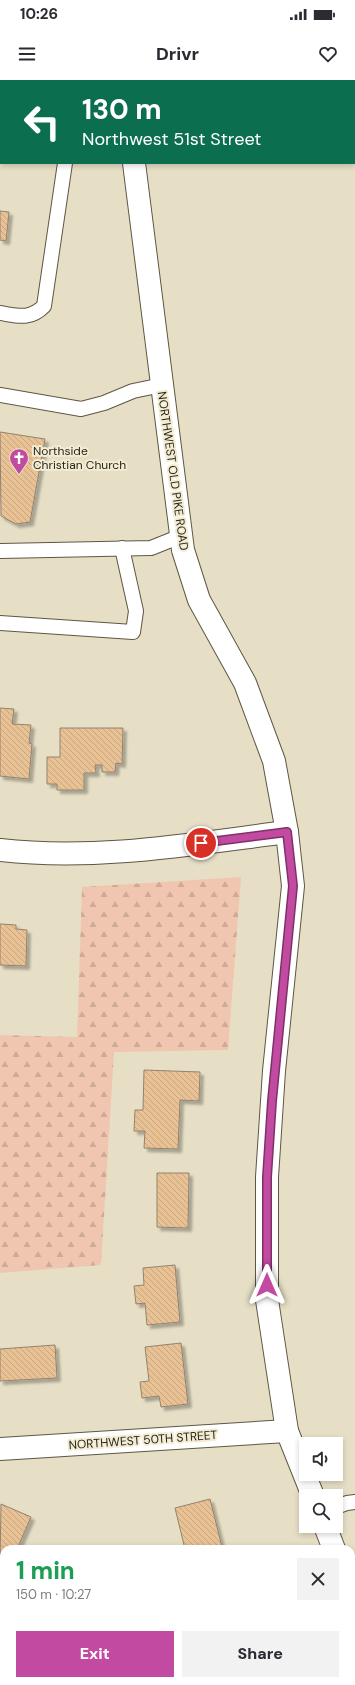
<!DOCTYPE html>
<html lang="en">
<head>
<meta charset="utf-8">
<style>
	:root { --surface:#fff; --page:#f2f2f3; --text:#2b2b33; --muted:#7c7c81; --accent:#c24ba1 }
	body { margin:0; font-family:"DM Sans",sans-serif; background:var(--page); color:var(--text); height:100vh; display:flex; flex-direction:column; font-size:15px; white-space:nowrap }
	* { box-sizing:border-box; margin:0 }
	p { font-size:13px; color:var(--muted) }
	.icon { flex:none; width:22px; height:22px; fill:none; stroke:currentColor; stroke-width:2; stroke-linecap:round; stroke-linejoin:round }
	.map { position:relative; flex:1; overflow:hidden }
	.details { position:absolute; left:0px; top:1465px; width:355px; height:140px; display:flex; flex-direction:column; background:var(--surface); border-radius:12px 12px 0 0; box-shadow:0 2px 6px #0003 }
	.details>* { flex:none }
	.guide { position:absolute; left:0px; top:0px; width:355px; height:84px; box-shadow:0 2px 6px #0003; background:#0b6e4f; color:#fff; overflow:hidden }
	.fabs { position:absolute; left:299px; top:1357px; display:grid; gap:8px }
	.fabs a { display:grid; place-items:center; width:44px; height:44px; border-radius:0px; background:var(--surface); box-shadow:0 2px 6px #0003; font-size:20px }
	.pin { position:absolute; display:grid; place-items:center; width:34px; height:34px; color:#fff; margin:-17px; border:2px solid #fff; border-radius:50%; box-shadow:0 1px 4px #0007 }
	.me { position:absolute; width:44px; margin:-22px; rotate:0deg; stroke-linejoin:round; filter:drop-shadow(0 0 3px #0008) }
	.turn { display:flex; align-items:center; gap:14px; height:84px; padding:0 16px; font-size:18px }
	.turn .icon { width:52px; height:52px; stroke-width:2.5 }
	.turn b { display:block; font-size:28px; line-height:34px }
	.round { display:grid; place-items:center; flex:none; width:42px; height:42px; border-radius:0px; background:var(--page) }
	.head { display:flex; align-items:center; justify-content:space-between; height:68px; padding:0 16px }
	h1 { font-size:24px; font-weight:800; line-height:30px; color:#1e9e55 }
	.cta { display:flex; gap:8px; margin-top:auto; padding:8px 16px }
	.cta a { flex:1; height:46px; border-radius:0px; background:var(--accent); color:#fff; font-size:16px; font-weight:800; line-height:46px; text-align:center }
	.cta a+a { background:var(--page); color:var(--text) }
	.status { display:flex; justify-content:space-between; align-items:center; height:28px; padding:0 20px; background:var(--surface); direction:ltr }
	.status svg { height:11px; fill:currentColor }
	header { display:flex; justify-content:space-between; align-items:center; height:52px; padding:0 16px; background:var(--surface); font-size:18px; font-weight:800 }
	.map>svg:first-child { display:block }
	.forest { fill:url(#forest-firs) }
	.building { fill:url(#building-back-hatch); stroke:#928270; filter:url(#shadow) }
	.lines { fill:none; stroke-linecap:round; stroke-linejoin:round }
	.service-casing { stroke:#5d5742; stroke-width:16 }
	.minor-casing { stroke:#5d5742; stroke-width:24 }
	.service { stroke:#fff; stroke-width:14 }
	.minor { stroke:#fff; stroke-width:22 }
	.route-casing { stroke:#7e3169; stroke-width:10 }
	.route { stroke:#c24ba1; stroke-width:7 }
	.labels { text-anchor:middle; stroke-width:4; stroke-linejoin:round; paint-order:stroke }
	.poi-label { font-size:12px; fill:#26241b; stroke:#f3ecd3; text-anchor:start }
	.street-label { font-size:12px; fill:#26241b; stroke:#f3ecd3 }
</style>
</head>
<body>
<div class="status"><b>10:26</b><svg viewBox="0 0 49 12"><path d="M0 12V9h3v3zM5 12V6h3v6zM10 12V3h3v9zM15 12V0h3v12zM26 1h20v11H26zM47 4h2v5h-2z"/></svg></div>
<header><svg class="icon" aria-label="menu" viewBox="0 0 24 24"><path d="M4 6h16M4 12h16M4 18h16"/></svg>Drivr<svg class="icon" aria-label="heart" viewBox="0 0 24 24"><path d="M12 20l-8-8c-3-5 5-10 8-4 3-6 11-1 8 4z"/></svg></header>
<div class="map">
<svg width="355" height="1605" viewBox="0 0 355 1605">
	<defs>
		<pattern id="forest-firs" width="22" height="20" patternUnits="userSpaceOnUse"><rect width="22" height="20" fill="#f0c6b1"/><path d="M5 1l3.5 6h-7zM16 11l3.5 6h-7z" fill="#ceaa98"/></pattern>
		<pattern id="building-back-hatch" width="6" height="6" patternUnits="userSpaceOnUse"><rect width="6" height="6" fill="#e8c194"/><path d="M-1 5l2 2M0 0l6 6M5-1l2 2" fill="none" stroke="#c7a67f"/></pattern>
		<filter id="shadow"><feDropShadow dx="3.5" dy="3.5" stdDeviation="1" flood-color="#0004"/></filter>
	</defs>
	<rect width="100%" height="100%" fill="#e6dfc6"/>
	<path class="forest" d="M241,797L228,970L114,972L101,1185L0,1193V955L77,957L82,807Z"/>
	<g class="building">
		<path d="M0,131L9,132L6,161L0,160Z"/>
		<path d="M0,352L45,359L30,442L16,444L1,436Z"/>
		<path d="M0,628L14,629L12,644L31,645L29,663L32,664L29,699L0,696Z"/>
		<path d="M60,648H123L122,684L116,683L115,692H102V685H95L96,693H84V710H57V704H47V677H60Z"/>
		<path d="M0,844L16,845V849L27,850L26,886L0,885Z"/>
		<path d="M144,990L200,992L199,1021L180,1020L178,1069L144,1068L145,1051H134L135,1030H143Z"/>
		<path d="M157,1093H189L188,1148L157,1147Z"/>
		<path d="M175,1185L180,1242L147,1245L145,1223L136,1224L134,1206L144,1205L143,1188Z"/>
		<path d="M181,1263L188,1324L161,1327L159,1316L142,1318L140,1302L149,1301L145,1267Z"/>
		<path d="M55,1265L57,1298L0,1301V1269Z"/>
		<path d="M210,1419L222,1467L226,1466L227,1469H185L175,1428Z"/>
		<path d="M1,1424L31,1437L17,1469H4V1484L0,1482Z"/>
	</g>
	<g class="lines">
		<g class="service-casing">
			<g id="service">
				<path d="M0,55H1"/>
				<path d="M0,233C19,236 30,240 44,226L65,83"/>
				<path d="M0,315L81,329L104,323L133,311L162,305"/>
				<path d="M0,471L151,468L181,456"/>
				<path d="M0,543L133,552L136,531L122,468"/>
				<path d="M336,1427L347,1423L355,1422"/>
			</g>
		</g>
		<g class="minor-casing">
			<g id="minor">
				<path d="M131,1L132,0"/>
				<path d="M134,83L183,470L199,520L245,603L274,681L287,752L293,806L274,991L267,1097V1220L287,1351L313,1416"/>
				<path d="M0,770C96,781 192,764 287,752"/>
				<path d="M0,1369L287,1351"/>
				<path d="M325,1446L334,1469"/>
				<path d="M351,1512L355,1522"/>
			</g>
		</g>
		<use href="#service" class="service"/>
		<use href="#minor" class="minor"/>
	</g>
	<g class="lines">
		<g class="route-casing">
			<path id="route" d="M201,763L287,752L293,806L272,1021L267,1097V1205"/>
		</g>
		<use href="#route" class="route"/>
	</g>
	<defs>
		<g id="church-pin" transform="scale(1)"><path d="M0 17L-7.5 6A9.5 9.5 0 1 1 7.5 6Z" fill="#c24ba1" stroke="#f3ecd3"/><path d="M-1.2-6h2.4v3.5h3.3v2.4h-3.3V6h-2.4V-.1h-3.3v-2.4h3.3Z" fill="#fff"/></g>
	</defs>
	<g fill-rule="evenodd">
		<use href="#church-pin" x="19" y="378"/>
	</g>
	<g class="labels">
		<g class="poi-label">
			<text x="33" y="375">Northside<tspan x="33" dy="14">Christian Church</tspan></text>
		</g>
		<g class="street-label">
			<text transform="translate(173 391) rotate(82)" y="4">NORTHWEST OLD PIKE ROAD</text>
			<text transform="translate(143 1360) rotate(-4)" y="4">NORTHWEST 50TH STREET</text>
		</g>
	</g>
</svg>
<div class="fabs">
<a><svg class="icon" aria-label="sound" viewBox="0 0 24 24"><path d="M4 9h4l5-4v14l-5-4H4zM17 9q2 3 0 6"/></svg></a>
<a><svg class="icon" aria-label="search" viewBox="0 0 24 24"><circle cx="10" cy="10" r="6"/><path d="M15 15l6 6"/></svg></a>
</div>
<div class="pin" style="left:201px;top:763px;background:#d93025"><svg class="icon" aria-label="arrive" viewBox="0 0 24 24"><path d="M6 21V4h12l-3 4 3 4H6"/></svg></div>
<svg class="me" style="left:267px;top:1205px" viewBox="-20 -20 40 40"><path d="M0-17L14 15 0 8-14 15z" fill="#c24ba1" stroke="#fff" stroke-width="4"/></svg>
<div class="guide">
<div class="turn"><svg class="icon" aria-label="left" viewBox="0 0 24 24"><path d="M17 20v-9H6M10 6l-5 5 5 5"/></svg><div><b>130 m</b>Northwest 51st Street</div></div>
</div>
<section class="details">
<div class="head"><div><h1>1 min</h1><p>150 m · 10:27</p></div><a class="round"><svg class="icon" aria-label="close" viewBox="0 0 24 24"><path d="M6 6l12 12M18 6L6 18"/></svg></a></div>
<div class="cta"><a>Exit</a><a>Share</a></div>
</section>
</div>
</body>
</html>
